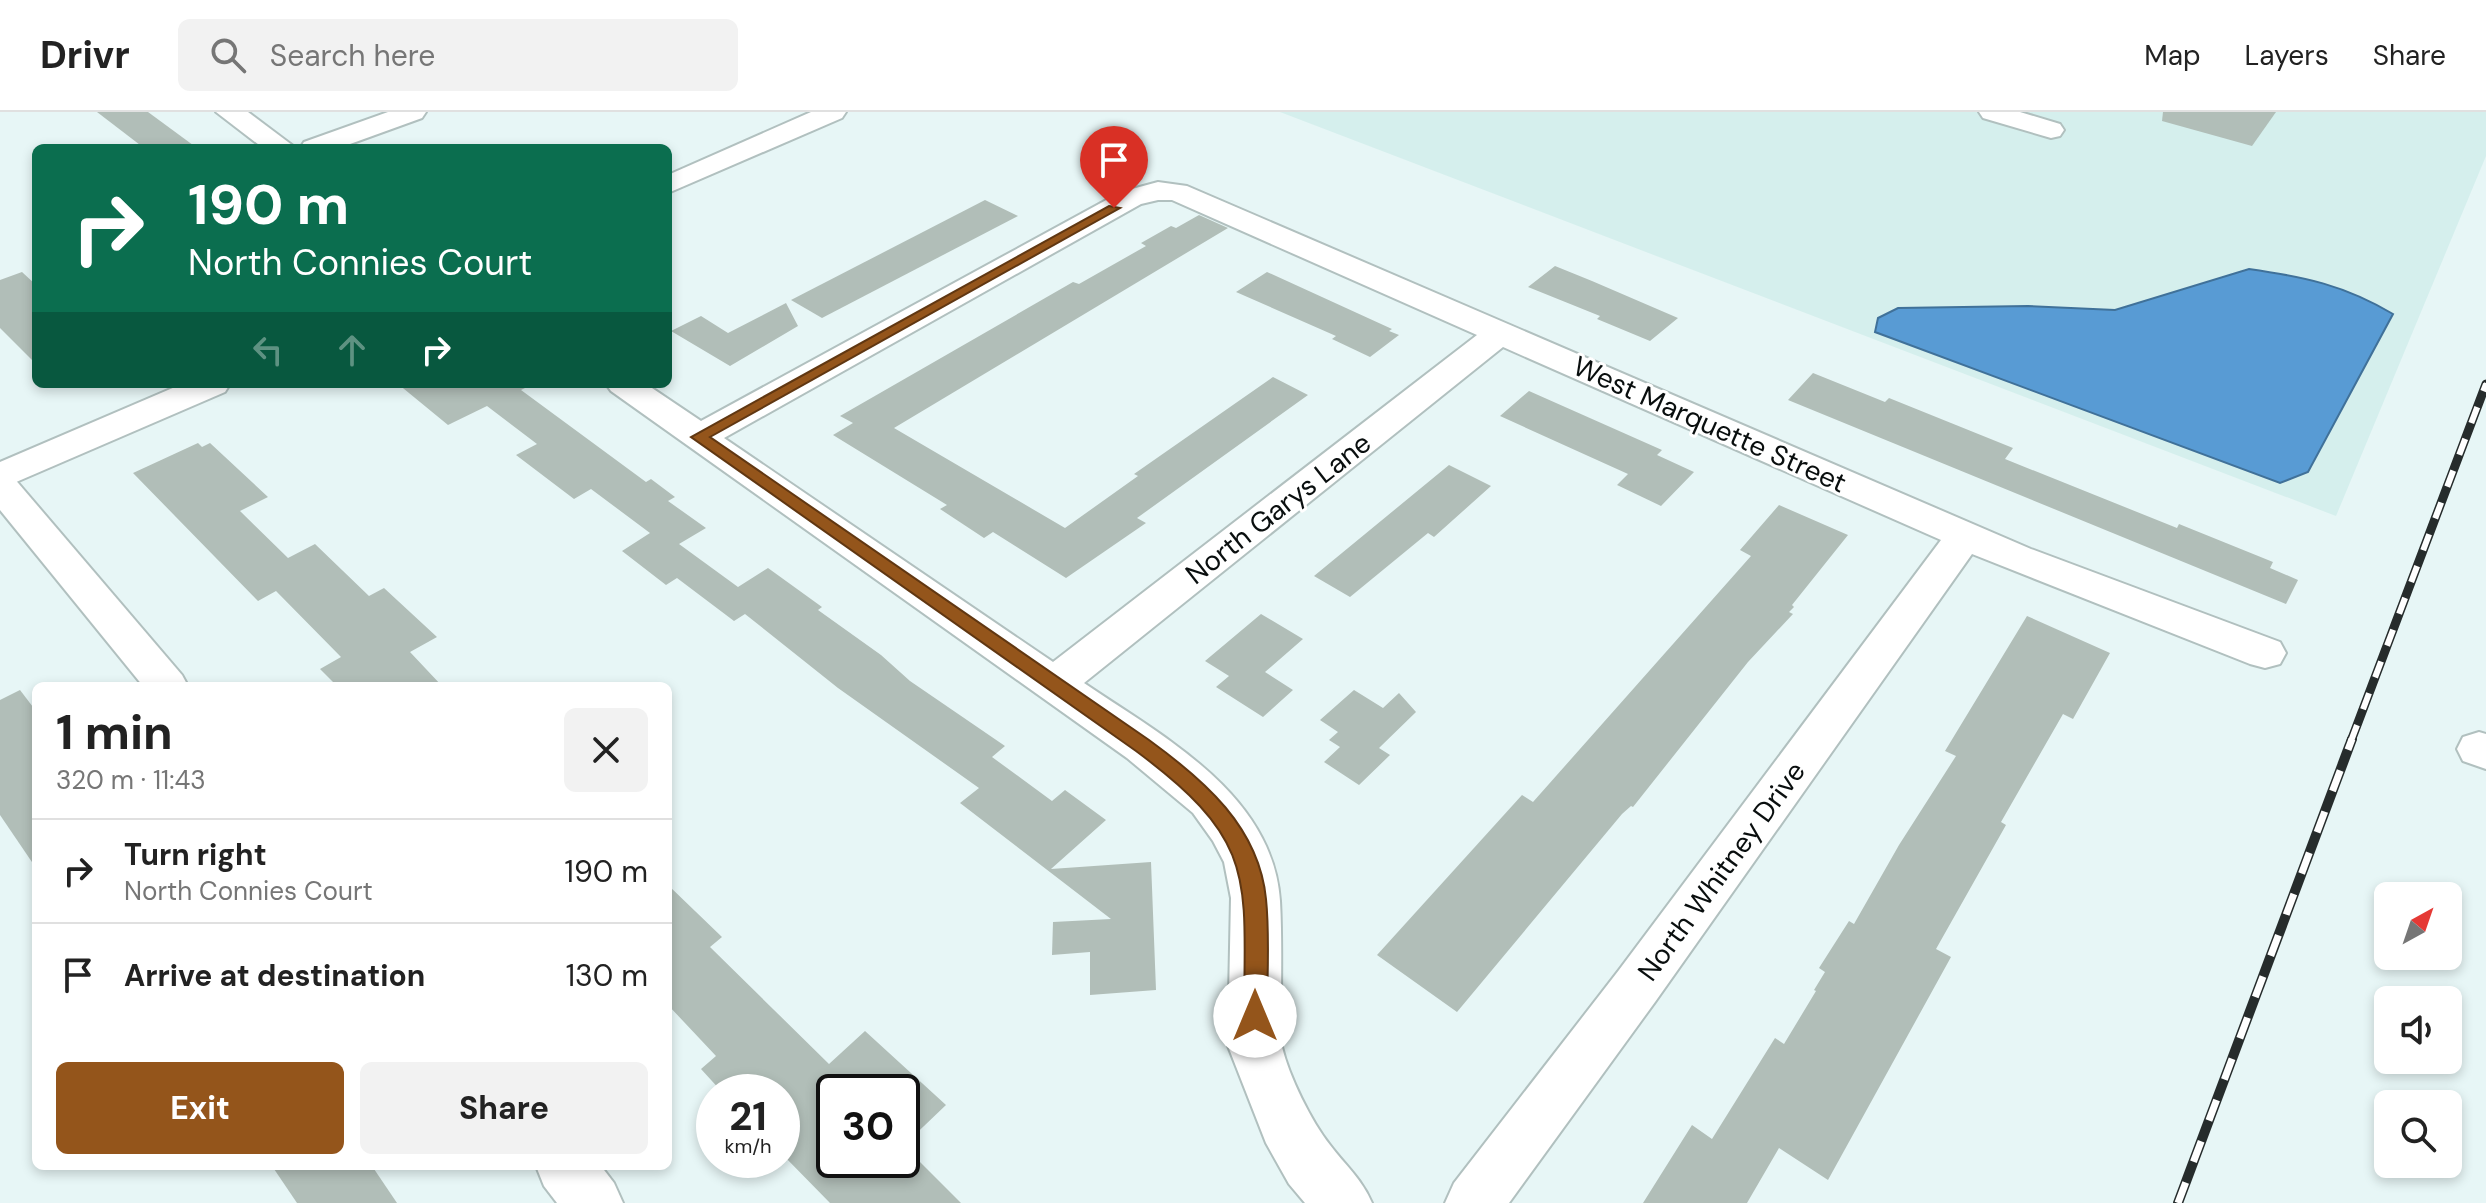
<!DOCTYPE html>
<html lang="en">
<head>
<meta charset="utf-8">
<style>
	:root { --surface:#fff; --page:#f2f2f2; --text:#222; --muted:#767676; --line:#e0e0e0; --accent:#94551b }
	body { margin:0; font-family:"DM Sans",sans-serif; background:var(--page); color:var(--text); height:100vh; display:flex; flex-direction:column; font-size:30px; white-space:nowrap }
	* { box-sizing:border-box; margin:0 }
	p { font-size:26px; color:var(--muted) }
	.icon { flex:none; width:44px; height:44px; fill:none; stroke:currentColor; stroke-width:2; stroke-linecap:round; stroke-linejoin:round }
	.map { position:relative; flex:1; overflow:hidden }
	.sheet { position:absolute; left:32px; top:570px; width:640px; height:488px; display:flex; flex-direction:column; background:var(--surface); border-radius:12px; box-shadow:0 4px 12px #0003 }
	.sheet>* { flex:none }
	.top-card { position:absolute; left:32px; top:32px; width:640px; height:244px; border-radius:12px; box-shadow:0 4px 12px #0003; background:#0b6e4f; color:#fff; overflow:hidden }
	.needle { width:52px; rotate:40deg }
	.fabs { position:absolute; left:2374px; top:770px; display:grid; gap:16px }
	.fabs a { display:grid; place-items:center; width:88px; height:88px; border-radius:12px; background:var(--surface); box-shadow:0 4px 12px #0003; font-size:40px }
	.speed { position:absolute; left:696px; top:962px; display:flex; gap:16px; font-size:40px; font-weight:700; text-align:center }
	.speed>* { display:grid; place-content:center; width:104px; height:104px; border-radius:50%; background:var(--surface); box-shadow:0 4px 12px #0003; line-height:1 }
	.speed small { font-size:20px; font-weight:400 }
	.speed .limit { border:4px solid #111; border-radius:12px; background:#fff; color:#111 }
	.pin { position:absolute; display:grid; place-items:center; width:68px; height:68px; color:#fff; margin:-82px -34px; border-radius:50% 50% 50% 0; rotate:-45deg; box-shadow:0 0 8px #0007 }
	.pin .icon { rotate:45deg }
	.me { position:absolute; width:88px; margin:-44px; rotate:0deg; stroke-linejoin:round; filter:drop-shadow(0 0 6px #0008) }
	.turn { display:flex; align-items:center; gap:28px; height:168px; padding:0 24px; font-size:36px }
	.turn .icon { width:104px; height:104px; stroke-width:2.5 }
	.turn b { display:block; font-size:56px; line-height:68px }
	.lanes { display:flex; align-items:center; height:76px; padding:0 24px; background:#0003; justify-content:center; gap:40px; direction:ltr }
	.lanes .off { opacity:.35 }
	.round { display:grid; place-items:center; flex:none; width:84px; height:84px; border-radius:12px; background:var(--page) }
	.headline { display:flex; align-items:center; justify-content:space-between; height:136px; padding:0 24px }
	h1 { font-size:48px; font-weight:700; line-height:60px }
	.button { display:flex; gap:16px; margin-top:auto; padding:16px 24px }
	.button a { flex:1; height:92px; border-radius:12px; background:var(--accent); color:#fff; font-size:32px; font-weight:700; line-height:92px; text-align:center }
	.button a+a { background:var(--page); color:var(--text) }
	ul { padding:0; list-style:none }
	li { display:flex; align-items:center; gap:24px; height:104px; padding:0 24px; border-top:2px solid var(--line) }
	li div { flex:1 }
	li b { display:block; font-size:30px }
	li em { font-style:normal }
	header { display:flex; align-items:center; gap:48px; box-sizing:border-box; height:112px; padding:0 40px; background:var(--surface); border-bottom:2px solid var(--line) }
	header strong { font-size:38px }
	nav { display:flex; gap:44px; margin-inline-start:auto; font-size:28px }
	.search { width:560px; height:72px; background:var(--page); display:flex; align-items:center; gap:20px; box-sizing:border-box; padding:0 28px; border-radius:12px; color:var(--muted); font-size:30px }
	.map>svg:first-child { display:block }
	.built { fill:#d5efed }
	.water { fill:#589bd4; stroke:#407199; stroke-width:2 }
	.building { fill:#b1beb8 }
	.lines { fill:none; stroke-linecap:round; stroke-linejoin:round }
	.minor-casing { stroke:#b1c0bf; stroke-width:4 }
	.tertiary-casing { stroke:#b1c0bf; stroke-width:4 }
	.minor { fill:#fff; fill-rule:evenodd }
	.tertiary { fill:#fff; fill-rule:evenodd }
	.rail-far2-casing { stroke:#262c2c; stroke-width:6 }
	.rail-far1-casing { stroke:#262c2c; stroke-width:9 }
	.rail-casing { stroke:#262c2c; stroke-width:10 }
	.rail-far2 { stroke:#fff; stroke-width:4; stroke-dasharray:13; stroke-linecap:butt }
	.rail-far1 { stroke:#fff; stroke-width:6; stroke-dasharray:17; stroke-linecap:butt }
	.rail { stroke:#fff; stroke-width:7; stroke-dasharray:22; stroke-linecap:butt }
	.route { fill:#94551b; stroke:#603712; stroke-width:2 }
	.labels { text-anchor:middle; stroke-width:6; stroke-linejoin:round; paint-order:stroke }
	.street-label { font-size:28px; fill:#090e0e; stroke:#fff }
</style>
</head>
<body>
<header>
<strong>Drivr</strong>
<div class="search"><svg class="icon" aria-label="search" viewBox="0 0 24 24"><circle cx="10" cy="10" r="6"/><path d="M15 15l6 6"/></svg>Search here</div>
<nav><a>Map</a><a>Layers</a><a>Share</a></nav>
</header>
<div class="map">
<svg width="2486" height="1091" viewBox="0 0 2486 1091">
	<rect width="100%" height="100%" fill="#e7f6f6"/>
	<path class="built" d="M1280,0H2486V44L2336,404Z"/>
	<path class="water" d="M2249,157C2305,165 2344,173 2393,202L2308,360L2280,371L1875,220L1878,206L1898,196L2028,194L2115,198Z"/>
	<g class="building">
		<path d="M97,0H148L197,36H144Z"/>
		<path d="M2163,0H2276L2252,34L2162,9Z"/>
		<path d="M985,88L1018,104L822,206L791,188Z"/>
		<path d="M1199,103L1228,116L894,316L1065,416L1138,364L1134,362L1273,265L1308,283L1137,406L1146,411L1066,466L993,420L984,426L940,397L947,393L833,323L853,311L840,304L1073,170L1079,172L1146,134L1141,131L1171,114L1176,116Z"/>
		<path d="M1555,154L1592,169L1678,206L1650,229L1597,207L1600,204L1528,175Z"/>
		<path d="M22,160L36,173V252L0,216V168Z"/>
		<path d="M1267,160L1392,217L1389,219L1399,223L1370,245L1332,227L1336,224L1236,180Z"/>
		<path d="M786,191L798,214L730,254L671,219L701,204L728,221Z"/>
		<path d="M1813,261L1885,290L1889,286L2013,336L2005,347L2177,416L2179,412L2273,450L2270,456L2298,468L2286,492L1788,288Z"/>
		<path d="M398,272H533L521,278L646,370L651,367L675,385L668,389L706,416L679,432L738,475L768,456L822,495L818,498L881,543L910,569L1005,634L992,645L1052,689L1065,678L1106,708L1051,757L1151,750L1156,878L1090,883V840L1052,843L1053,810L1111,807L960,691L979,676L838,576L745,502L734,509L677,466L666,473L622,439L650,421L591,377L574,387L516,343L537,332L487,294L448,313Z"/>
		<path d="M1529,279L1662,338L1657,343L1694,360L1661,394L1617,373L1628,362L1500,304Z"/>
		<path d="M198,331L202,335L210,331L268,385L240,399L288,446L315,432L369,484L384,476L437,525L410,540L442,574H337L320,557L341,545L276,479L258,489L133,361Z"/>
		<path d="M1449,353L1491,374L1434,425L1428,421L1350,485L1314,464Z"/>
		<path d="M1779,393L1848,423L1792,493L1794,495L1789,500L1793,502L1748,550L1633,695L1631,694L1622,702L1457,900L1377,843L1522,683L1533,690L1751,444L1740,438Z"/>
		<path d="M1261,502L1303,527L1265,560L1293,578L1263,605L1216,575L1229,564L1205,549Z"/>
		<path d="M2027,504L2110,541L2073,607L2063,602L2001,710L2006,713L1936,837L1951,845L1828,1068L1779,1036L1747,1091H1643L1692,1013L1712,1027L1775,926L1784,932L1816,879L1814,878L1825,860L1819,856L1849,809L1854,812L1899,733L1956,644L1945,639Z"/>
		<path d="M20,578L36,599V756L0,703V588Z"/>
		<path d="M1354,578L1383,596L1399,581L1416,600L1379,636L1390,643L1359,673L1324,650L1340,635L1329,628L1338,620L1320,608Z"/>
		<path d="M668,773L722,825L710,835L829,952L865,919L946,993L902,1035V980H834V1048H918L961,1091H830L782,1042V980H722L701,957L716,944L668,893Z"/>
		<path d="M272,1054H372L397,1091H297Z"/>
	</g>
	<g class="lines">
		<g class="minor-casing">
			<g id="minor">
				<path d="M388,0H426L422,6L339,36H300L304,30Z"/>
				<path d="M811,0H846L842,6L668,81V63Z"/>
				<path d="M1979,0H2020L2060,12L2064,18L2060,24L2051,26L1983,6Z"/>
				<path d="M1158,70L1187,74L2031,437L2280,530L2286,541L2280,552L2265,556L2250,552L1972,442L1655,890L1509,1091H1445L1454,1071L1619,858L1941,428L1503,235L1084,571C1162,624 1273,682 1280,789C1282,825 1281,862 1281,898C1281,910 1279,924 1282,935C1289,964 1311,1009 1330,1033C1345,1053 1362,1067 1372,1091H1305L1289,1072L1266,1031L1228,934L1231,786L1224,750L1213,729L1193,701L1127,646L611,279L606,272H646L701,309L1121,80ZM1158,88H1172L1477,223L1053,550L724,326L1141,92Z"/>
				<path d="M0,361L13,365L182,563L188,574H143L0,398Z"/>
				<path d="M2479,620L2486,622V657L2463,649L2457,637L2463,625Z"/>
				<path d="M536,1054H601L614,1071L623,1091H557L544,1074Z"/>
			</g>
		</g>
		<g class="tertiary-casing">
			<g id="tertiary">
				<path d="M216,0H248L296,36H263Z"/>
				<path d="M182,272H230L225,280L0,377V350Z"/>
			</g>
		</g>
		<use href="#minor" class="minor"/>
		<use href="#tertiary" class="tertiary"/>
		<g class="rail-far2-casing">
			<path id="rail-far2" d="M2485,274L2486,271"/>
		</g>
		<g class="rail-far1-casing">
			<path id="rail-far1" d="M2351,629L2486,272"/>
		</g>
		<g class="rail-casing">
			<path id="rail" d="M2178,1091L2352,627"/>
		</g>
		<use href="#rail-far2" class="rail-far2"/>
		<use href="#rail-far1" class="rail-far1"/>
		<use href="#rail" class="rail"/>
	</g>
	<path class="route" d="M1109,94L1120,96L710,325L1149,628C1204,668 1259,715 1266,787C1270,825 1267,866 1267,904L1263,912L1255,915L1247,912L1244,904C1245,764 1257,729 1136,639L691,325Z"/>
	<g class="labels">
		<g class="street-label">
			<text transform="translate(1710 312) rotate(24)" y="10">West Marquette Street</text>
			<text transform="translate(1278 396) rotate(-38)" y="10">North Garys Lane</text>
			<text transform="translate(1721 759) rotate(-54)" y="10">North Whitney Drive</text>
		</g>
	</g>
</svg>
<div class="fabs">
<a><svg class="needle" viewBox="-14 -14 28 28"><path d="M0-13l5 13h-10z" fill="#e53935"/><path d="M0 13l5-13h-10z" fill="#767676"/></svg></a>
<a><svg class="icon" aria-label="sound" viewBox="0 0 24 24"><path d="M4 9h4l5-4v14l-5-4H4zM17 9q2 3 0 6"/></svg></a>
<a><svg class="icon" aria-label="search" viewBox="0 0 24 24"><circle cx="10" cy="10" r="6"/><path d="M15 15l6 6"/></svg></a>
</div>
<div class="speed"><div>21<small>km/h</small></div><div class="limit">30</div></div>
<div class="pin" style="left:1114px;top:96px;background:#d93025"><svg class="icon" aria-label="arrive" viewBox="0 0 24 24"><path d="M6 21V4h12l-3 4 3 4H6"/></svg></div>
<svg class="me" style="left:1255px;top:904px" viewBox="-20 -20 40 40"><circle r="19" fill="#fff"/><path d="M0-13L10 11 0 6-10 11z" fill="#94551b"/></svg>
<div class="top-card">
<div class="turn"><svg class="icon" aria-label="right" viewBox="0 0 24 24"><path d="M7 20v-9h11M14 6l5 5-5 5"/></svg><div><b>190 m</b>North Connies Court</div></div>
<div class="lanes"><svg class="icon off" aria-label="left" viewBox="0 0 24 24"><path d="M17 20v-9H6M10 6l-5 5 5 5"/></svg><svg class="icon off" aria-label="ahead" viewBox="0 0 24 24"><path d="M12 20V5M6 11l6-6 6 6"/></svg><svg class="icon" aria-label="right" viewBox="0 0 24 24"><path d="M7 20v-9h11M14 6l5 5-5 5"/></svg></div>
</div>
<section class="sheet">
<div class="headline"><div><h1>1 min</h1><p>320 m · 11:43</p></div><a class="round"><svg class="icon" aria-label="close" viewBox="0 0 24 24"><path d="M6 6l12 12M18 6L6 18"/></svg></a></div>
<ul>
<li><svg class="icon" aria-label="right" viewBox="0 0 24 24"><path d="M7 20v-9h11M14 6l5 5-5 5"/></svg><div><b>Turn right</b><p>North Connies Court</p></div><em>190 m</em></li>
<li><svg class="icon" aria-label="arrive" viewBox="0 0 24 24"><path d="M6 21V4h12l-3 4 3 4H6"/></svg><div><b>Arrive at destination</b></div><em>130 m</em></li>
</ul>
<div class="button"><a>Exit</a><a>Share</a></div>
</section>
</div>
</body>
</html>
